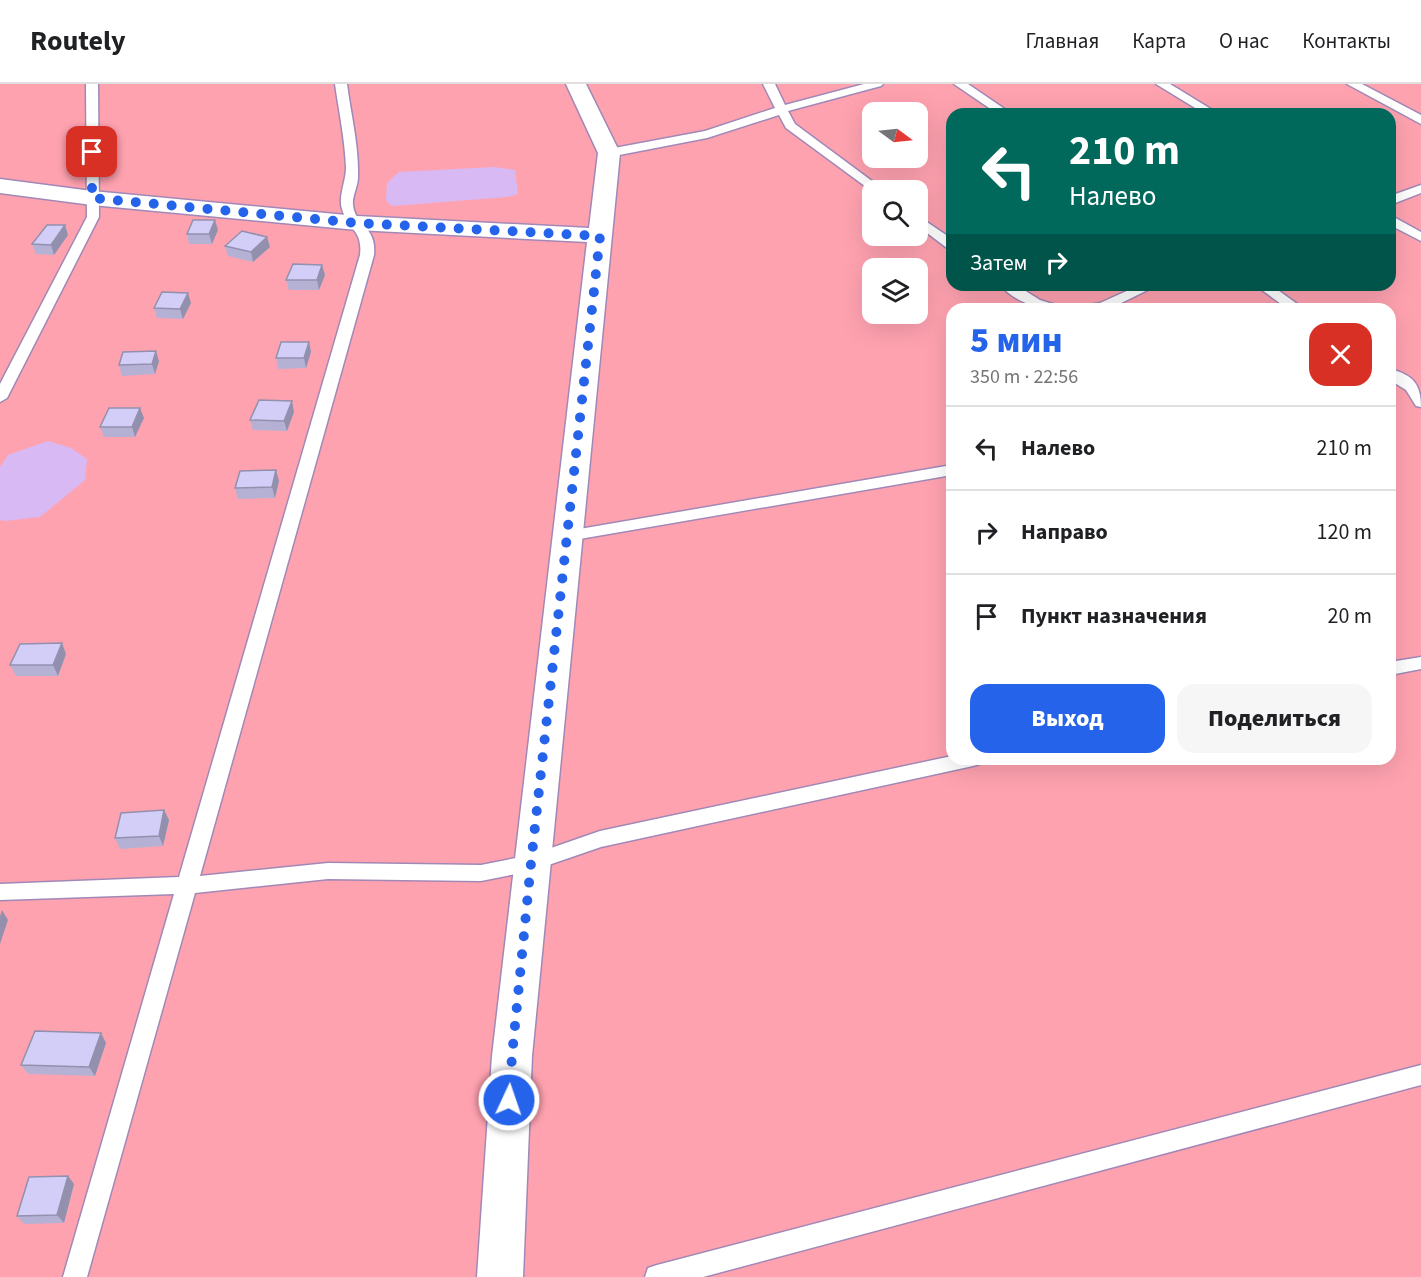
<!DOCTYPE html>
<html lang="ru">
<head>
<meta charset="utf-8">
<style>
	:root { --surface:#fff; --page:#f6f6f6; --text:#202124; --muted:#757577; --line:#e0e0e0; --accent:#2563eb }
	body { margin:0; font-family:"Source Sans 3",sans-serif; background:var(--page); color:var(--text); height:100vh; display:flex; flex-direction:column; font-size:22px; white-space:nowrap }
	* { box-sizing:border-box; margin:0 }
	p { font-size:20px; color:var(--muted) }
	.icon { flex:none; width:33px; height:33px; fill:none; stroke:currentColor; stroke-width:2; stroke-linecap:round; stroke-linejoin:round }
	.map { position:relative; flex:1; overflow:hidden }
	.sheet { position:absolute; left:946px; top:219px; width:450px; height:462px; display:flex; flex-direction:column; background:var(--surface); border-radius:18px; box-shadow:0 6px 24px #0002 }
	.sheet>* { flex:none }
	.hud { position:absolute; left:946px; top:24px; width:450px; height:183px; border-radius:18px; box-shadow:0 6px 24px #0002; background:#00695c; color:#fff; overflow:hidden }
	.needle { width:39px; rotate:105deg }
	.controls { position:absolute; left:862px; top:18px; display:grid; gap:12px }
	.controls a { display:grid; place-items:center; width:66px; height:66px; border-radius:12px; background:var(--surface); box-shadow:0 6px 24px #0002; font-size:30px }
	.pin { position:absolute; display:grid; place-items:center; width:51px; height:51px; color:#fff; margin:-26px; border-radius:12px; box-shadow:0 3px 9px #0006 }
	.me { position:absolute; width:66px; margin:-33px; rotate:3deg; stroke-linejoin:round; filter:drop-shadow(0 0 4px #0008) }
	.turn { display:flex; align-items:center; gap:21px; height:126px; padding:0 24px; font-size:27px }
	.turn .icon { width:78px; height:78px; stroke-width:2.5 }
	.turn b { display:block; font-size:42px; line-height:51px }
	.then { display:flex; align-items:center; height:57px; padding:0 24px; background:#0003; gap:12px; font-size:22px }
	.round { display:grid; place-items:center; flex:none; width:63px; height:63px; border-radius:18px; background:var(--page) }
	.headline { display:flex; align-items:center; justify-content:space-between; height:102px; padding:0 24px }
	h1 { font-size:36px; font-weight:800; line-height:45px; color:var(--accent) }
	.action { display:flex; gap:12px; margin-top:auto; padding:12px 24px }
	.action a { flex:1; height:69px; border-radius:18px; background:var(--accent); color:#fff; font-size:24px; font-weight:800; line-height:69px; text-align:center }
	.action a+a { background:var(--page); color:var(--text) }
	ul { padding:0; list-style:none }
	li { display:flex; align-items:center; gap:18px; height:84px; padding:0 24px; border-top:2px solid var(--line) }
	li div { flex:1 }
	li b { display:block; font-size:22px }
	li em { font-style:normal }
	header { display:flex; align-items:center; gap:36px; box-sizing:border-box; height:84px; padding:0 30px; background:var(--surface); border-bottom:2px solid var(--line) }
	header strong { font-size:28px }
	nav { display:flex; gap:33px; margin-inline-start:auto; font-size:21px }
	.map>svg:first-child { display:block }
	.green { fill:#ffa2b0; fill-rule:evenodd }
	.water { fill:#d9b9f3 }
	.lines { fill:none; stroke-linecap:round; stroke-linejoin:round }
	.lane-casing { stroke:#a188b6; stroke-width:3 }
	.street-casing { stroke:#a188b6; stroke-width:3 }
	.lane { fill:#fff; fill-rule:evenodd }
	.street { fill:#fff; fill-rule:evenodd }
	.wall { fill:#b5b1d5 }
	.shaded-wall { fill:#9390ae }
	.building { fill:#d2cef8; stroke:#9390ae; stroke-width:1.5 }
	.route { stroke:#2563eb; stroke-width:10; stroke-dasharray:0 18 }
</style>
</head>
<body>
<header>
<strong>Routely</strong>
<nav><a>Главная</a><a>Карта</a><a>О нас</a><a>Контакты</a></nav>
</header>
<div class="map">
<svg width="1421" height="1193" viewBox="0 0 1421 1193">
	<rect width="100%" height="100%" fill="#f0e0fe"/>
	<path class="green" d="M0,0H1421V1193H0ZM873,28H918V74H873ZM952,30H1390V201H952ZM873,106H918V152H873ZM873,184H918V230H873ZM952,225H1390V675H952Z"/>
	<g class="water">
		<path d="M494,83L515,86L518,110L507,113L406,121L391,122L386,116L387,99L399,88Z"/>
		<path d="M48,357L71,364L87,375L85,396L40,433L5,437L0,436V383L8,371Z"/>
	</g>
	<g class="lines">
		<g class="lane-casing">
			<g id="lane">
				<path d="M86,0H98L99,133L7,314L0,318V300L87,133Z"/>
				<path d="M335,0H347C351,31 359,62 358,93C358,103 352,112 353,121C355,142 377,142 374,171L200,792L328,779L481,781L531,771L600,747L952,672V675H982L980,680L973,682L601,763L531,787L481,797L328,795L195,809L87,1193H63L174,810L0,816V800L179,793L360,171C363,146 348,146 342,125C338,113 346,97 346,84C345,56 339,28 335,0Z"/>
				<path d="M763,0H775L785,21L864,0H883L881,2L788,27L795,40L884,106L873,108L786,44L779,31L707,54L609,73L603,69L609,65L705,47L775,24Z"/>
				<path d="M954,0H968L1012,30H998Z"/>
				<path d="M1156,0H1170L1219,30H1205Z"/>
				<path d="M1347,0H1362L1421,31V40Z"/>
				<path d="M1421,101V109L1390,121V112Z"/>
				<path d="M1390,131L1421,148V157L1390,141Z"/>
				<path d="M918,132L952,155V165L947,164L918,142Z"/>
				<path d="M1000,201H1016L1040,216L1059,222L1061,225C1038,225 1016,219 1000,201Z"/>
				<path d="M1140,201H1158L1109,225H1083L1085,222L1100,219Z"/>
				<path d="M1255,201H1271L1304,225H1288Z"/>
				<path d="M1390,285C1414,291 1421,301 1421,323L1416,322L1406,306L1390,296Z"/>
				<path d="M952,381V391L568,457L562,456L560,452L562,448L568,447Z"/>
				<path d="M1421,573V585L1390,591V578Z"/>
				<path d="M1421,981V1001L703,1193H645L648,1184L657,1181Z"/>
			</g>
		</g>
		<g class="street-casing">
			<path id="street" d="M566,0H586L620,69L532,972L523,1193H477L492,972L587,158L357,146L92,121L0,109V95L92,107L357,132L589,144L598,69Z"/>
		</g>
		<use href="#lane" class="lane"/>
		<use href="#street" class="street"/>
	</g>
	<g class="wall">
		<path d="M65,141L68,151L54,171L36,170L32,160Z"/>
		<path d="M218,146L212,160H189L187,150Z"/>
		<path d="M267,153L270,163L253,178L228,172L225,162Z"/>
		<path d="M322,181L325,191L319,206H289L286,196Z"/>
		<path d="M191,219L183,235L157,234L154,224Z"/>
		<path d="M309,258L311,268L306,284L278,285L276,274Z"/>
		<path d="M159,277L155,290L122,292L119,281Z"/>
		<path d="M294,328L287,347L253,346L250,336Z"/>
		<path d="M144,334L135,353H104L100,343Z"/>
		<path d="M276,386L279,397L275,414L238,415L235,404Z"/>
		<path d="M66,570L58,592H16L10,581Z"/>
		<path d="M164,726L169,736L163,762L120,765L115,754Z"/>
		<path d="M101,949L106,959L95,992L28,990L21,981Z"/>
		<path d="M68,1092L74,1100L64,1139L24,1140L17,1132Z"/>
	</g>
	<g class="shaded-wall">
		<path d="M215,136L218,146L212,160L209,150Z"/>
		<path d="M65,141L68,151L54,171L51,161Z"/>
		<path d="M267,153L270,163L253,178L251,168Z"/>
		<path d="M322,181L325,191L319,206L317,196Z"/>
		<path d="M188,209L191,219L183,235L180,225Z"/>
		<path d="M309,258L311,268L306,284L304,274Z"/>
		<path d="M156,267L159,277L155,290L152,280Z"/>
		<path d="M292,317L294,328L287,347L284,337Z"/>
		<path d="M140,324L144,334L135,353L132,343Z"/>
		<path d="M276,386L279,397L275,414L272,403Z"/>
		<path d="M62,559L66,570L58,592L53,581Z"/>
		<path d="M164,726L169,736L163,762L159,752Z"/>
		<path d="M2,826L8,836L0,860V832Z"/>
		<path d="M101,949L106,959L95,992L89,983Z"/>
		<path d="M68,1092L74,1100L64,1139L57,1131Z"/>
	</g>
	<g class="building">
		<path d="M193,136H215L209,150H187Z"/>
		<path d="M47,141H65L51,161L32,160Z"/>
		<path d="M242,147L267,153L251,168L225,162Z"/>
		<path d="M293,180L322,181L317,196H286Z"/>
		<path d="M162,208L188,209L180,225L154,224Z"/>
		<path d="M281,258H309L304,274H276Z"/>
		<path d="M156,267L152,280L119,281L123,268Z"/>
		<path d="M259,316L292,317L284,337L250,336Z"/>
		<path d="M109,324H140L132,343H100Z"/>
		<path d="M276,386L272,403L235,404L240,387Z"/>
		<path d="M62,559L53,581H10L20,560Z"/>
		<path d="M164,726L159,752L115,754L121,729Z"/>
		<path d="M35,947L101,949L89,983L21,981Z"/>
		<path d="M68,1092L57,1131L17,1132L29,1093Z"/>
	</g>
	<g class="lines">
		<path class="route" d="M92,68V114L357,139L600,152L531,779L512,972L509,1016"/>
	</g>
</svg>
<div class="controls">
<a><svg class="needle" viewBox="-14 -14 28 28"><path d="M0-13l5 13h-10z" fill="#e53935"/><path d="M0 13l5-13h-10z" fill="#757577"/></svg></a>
<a><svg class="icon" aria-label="search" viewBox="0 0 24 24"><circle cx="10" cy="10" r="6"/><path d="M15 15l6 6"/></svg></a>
<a><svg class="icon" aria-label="layers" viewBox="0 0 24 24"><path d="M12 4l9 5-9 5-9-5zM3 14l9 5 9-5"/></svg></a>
</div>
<div class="pin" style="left:92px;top:68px;background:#d93025"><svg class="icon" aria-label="arrive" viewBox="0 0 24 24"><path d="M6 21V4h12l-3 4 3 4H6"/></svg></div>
<svg class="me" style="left:509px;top:1016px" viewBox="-20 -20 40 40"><circle r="17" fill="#2563eb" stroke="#fff" stroke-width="3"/><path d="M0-11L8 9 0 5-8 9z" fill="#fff"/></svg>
<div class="hud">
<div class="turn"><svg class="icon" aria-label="left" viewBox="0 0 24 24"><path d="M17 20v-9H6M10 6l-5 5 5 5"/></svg><div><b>210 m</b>Налево</div></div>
<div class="then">Затем<svg class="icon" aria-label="right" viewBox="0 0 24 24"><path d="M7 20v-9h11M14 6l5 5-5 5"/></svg></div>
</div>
<section class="sheet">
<div class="headline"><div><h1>5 мин</h1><p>350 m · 22:56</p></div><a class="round" style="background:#d93025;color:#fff"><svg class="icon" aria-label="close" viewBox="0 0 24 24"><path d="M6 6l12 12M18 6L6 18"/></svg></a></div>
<ul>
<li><svg class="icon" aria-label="left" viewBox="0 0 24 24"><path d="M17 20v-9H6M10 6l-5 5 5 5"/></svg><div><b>Налево</b></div><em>210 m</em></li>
<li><svg class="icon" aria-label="right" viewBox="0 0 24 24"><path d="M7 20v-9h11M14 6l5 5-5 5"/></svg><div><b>Направо</b></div><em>120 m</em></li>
<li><svg class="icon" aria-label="arrive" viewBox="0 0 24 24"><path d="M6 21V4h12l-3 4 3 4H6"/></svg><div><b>Пункт назначения</b></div><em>20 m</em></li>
</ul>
<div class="action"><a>Выход</a><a>Поделиться</a></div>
</section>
</div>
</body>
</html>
